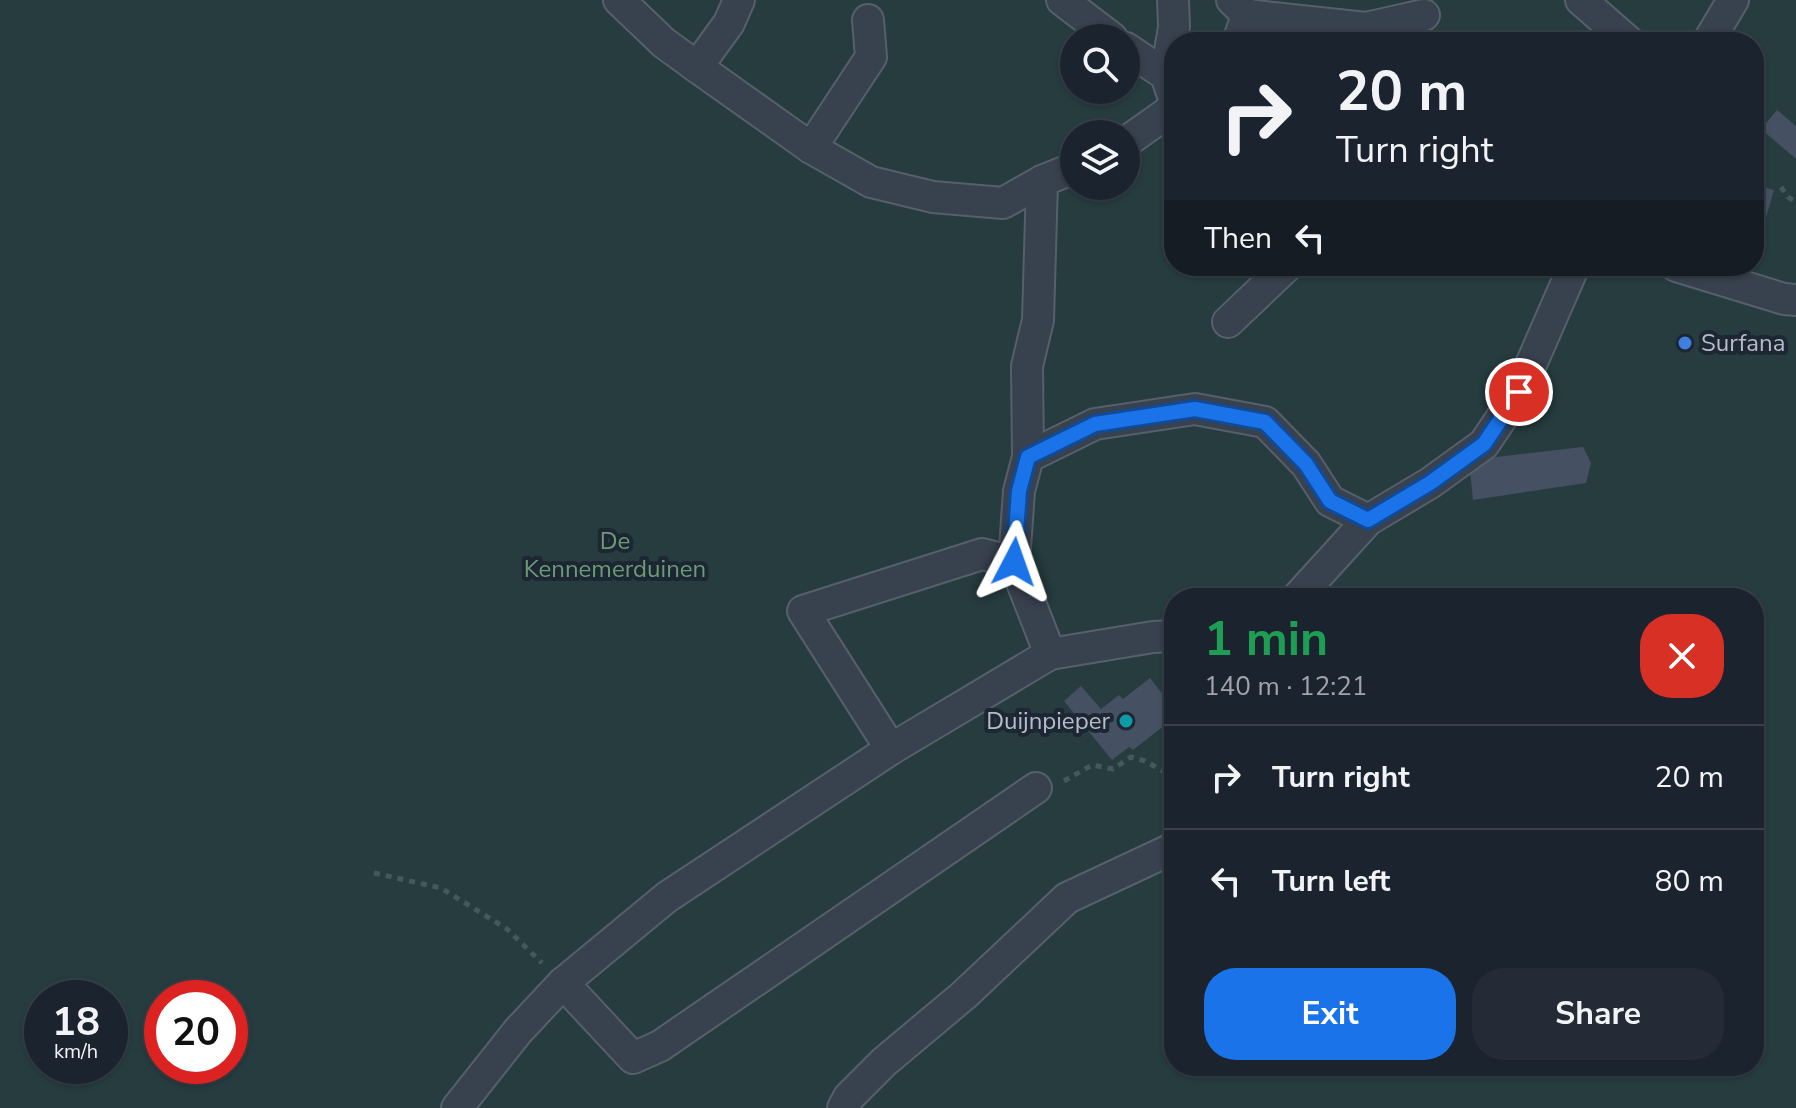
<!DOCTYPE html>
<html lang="en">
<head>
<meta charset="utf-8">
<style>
	:root { --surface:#1b232e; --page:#242b36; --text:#f1f3f6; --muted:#a0a4aa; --line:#39404a; --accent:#1a73e8 }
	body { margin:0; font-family:"Nunito Sans",sans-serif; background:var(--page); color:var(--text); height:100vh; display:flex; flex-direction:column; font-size:30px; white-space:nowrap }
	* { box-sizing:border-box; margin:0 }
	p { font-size:26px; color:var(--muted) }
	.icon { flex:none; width:44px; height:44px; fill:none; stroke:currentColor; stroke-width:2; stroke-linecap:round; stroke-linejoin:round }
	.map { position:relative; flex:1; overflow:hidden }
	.sheet { position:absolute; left:1164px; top:588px; width:600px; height:488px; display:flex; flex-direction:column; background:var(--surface); border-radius:32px; box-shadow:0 2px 6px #0004,0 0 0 2px var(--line) }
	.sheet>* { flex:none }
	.top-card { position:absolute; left:1164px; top:32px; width:600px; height:244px; border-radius:32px; box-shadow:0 2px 6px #0004,0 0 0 2px var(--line); background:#1b232e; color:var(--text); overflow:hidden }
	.fabs { position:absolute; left:1060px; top:24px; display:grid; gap:16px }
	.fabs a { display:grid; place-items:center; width:80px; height:80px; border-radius:50%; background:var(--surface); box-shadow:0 2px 6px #0004,0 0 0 2px var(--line); font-size:40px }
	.speed { position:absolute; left:24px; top:980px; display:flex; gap:16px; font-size:40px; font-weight:700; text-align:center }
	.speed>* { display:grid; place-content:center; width:104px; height:104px; border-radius:50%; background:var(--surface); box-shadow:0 2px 6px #0004,0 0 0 2px var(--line); line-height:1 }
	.speed small { font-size:20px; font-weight:400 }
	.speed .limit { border:12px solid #d22; background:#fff; color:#111 }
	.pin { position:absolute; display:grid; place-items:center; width:68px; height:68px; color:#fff; margin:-34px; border:4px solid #fff; border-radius:50%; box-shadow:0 2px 8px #0007 }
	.me { position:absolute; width:88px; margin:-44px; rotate:4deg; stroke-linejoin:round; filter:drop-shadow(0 0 6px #0008) }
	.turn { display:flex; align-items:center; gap:28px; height:168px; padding:0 40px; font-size:36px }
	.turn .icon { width:104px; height:104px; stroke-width:2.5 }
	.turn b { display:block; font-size:56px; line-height:68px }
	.then { display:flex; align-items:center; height:76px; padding:0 40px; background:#0003; gap:16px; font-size:30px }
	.round { display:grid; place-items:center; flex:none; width:84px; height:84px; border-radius:32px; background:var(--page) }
	.overview { display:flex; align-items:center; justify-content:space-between; height:136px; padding:0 40px }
	h1 { font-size:48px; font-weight:700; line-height:60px; color:#1e9e55 }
	.cta { display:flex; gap:16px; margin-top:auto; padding:16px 40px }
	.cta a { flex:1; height:92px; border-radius:32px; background:var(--accent); color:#fff; font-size:32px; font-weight:700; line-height:92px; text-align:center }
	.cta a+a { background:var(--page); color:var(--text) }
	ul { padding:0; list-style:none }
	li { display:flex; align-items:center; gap:24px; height:104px; padding:0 40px; border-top:2px solid var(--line) }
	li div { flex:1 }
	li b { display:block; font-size:30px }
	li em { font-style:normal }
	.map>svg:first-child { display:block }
	.green { fill:#263c3f; fill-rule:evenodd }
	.building { fill:#455162 }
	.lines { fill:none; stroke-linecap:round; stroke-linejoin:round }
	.minor-casing { stroke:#565f6c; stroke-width:34 }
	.path { stroke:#44595c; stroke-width:5; stroke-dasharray:6 6; stroke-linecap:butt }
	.minor { stroke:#38414e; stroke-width:30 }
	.route-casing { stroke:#114b97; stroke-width:20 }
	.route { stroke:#1a73e8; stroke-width:14 }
	.shop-dot { fill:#3f7fe0; stroke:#1d2633; stroke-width:3 }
	.culture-dot { fill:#0f9aa8; stroke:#1d2633; stroke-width:3 }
	.labels { text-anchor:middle; stroke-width:8; stroke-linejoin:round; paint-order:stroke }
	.poi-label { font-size:24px; fill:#b4bcc9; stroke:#1d2633; text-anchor:start }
	.park-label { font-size:24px; fill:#6b9a76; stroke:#1d2633 }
</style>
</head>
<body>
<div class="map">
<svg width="1796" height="1108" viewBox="0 0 1796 1108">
	<rect width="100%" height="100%" fill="#242f3e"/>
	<path class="green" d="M0,0H1796V1108H0ZM1074,38H1126V90H1074ZM1174,42H1754V266H1174ZM1074,134H1126V186H1074ZM1174,598H1754V1066H1174ZM42,998H110V1066H42ZM162,998H230V1066H162Z"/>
	<g class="building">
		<path d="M1777,110L1796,126V159L1761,129Z"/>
		<path d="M1754,184L1774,190L1758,245L1754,243Z"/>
		<path d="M1583,447L1591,463L1586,483L1473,500L1469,460Z"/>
		<path d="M1150,678L1174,709V718L1133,750L1129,747L1112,760L1064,701L1081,686L1101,709L1119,695L1123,699Z"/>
	</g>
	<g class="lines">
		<g class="minor-casing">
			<g id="minor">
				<path d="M619,0L664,43L697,67L811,148L871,182L933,197L1003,203L1042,181L1074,168"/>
				<path d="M1062,0L1112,38"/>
				<path d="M1232,0L1247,15L1238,42"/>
				<path d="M1581,0L1629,42"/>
				<path d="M1247,15L1366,28L1424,15"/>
				<path d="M1708,42L1733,0"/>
				<path d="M1126,48L1166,75L1174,99"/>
				<path d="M697,67L729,23L739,0"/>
				<path d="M1166,75L1174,27L1173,0"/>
				<path d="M1126,142L1174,108"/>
				<path d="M811,148L871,57L868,20"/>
				<path d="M1676,266L1784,299L1796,300"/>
				<path d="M1228,322L1287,266"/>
				<path d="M1028,457L1095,424L1195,409L1265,422L1306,464L1330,501L1368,520"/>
				<path d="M1297,598L1368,520L1430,483L1484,444L1519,392L1574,266"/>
				<path d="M1050,654L1153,637L1174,636"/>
				<path d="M891,749L803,611L982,554L1014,562"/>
				<path d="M563,983L633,1058L660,1046L1036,788"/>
				<path d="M457,1108L518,1031L563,983L667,897L891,749L1050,654L1014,562L1019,491L1028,457L1027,366L1038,320L1042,181"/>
				<path d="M843,1108L849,1097L884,1062L964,995L1067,898L1174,848"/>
			</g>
		</g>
		<g class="path">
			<path d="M1781,187L1788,197L1796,202"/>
			<path d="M1064,781L1092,765L1113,769L1131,757L1145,761L1174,777"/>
			<path d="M374,873L441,888L507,929L542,963"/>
		</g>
		<use href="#minor" class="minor"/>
	</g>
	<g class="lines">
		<g class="route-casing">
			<path id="route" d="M1014,562L1019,491L1028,457L1095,424L1195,409L1265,422L1306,464L1330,501L1368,520L1430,483L1484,444L1519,392"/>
		</g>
		<use href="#route" class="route"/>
	</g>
	<circle class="shop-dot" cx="1685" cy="343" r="8"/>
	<circle class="culture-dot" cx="1126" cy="721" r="8"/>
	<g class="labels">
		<g class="poi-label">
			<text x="1701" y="351">Surfana</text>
			<text x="1110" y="729" text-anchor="end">Duijnpieper</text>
		</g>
		<g class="park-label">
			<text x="615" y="549">De<tspan x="615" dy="28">Kennemerduinen</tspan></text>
		</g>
	</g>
</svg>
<div class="fabs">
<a><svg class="icon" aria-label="search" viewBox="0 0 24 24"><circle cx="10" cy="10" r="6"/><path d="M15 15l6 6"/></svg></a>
<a><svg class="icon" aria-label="layers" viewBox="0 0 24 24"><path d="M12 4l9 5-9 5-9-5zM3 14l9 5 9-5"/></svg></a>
</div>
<div class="speed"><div>18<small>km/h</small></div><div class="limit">20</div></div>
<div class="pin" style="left:1519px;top:392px;background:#d93025"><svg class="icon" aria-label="arrive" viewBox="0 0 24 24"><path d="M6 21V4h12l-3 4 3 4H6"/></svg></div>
<svg class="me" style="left:1014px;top:562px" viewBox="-20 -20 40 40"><path d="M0-17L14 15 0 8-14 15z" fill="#1a73e8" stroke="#fff" stroke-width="4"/></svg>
<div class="top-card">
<div class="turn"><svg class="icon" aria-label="right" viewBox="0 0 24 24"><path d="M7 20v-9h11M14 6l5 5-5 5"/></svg><div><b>20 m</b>Turn right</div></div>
<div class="then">Then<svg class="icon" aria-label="left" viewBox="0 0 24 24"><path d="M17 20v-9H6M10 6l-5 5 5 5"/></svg></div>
</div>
<section class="sheet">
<div class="overview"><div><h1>1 min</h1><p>140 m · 12:21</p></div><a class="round" style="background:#d93025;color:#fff"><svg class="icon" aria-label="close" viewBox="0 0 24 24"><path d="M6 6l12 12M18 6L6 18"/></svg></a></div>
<ul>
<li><svg class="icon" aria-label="right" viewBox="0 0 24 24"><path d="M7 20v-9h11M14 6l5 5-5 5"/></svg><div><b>Turn right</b></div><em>20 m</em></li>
<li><svg class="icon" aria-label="left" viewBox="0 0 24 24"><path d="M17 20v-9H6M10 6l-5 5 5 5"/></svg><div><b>Turn left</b></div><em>80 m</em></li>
</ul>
<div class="cta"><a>Exit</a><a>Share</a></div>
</section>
</div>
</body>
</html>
